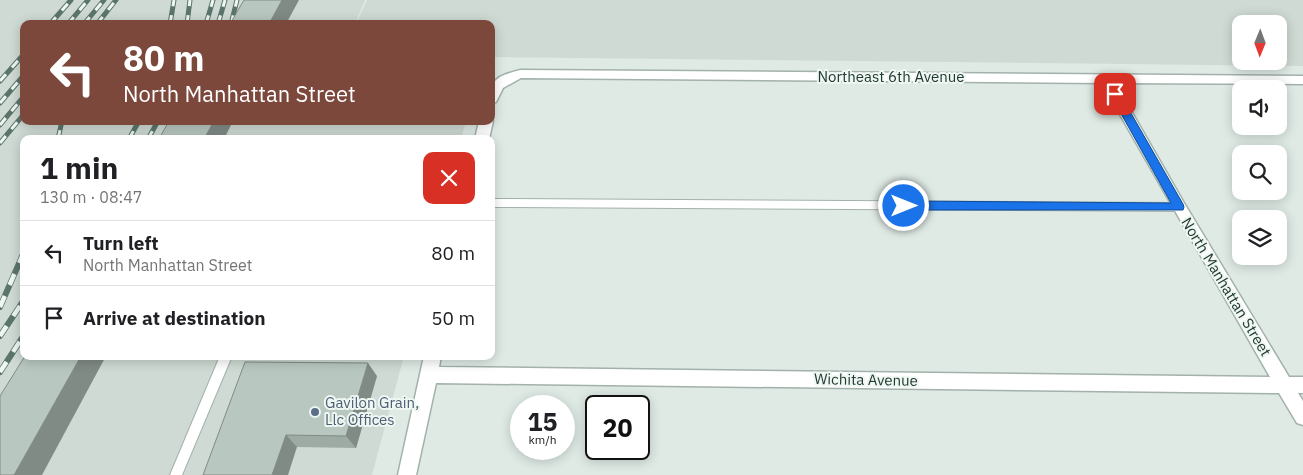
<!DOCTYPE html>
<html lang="en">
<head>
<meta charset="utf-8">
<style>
	:root { --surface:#fff; --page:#f2f2f2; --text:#202124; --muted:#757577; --line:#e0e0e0 }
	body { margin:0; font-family:"IBM Plex Sans",sans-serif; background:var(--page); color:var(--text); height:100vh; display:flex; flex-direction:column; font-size:19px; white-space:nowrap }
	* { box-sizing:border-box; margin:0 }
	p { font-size:16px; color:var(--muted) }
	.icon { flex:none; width:28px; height:28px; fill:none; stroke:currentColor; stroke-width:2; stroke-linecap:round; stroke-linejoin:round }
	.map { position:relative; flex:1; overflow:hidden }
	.details { position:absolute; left:20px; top:135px; width:475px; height:225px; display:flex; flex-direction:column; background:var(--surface); border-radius:10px; box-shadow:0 2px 12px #0003 }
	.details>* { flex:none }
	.top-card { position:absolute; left:20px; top:20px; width:475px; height:105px; border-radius:10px; box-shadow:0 2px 12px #0003; background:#7c483c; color:#fff; overflow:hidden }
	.needle { width:32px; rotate:181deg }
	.buttons { position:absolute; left:1232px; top:15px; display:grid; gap:10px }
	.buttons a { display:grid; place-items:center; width:55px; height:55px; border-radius:10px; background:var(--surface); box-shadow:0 2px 12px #0003; font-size:25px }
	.speed { position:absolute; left:510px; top:395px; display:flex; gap:10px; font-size:25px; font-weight:700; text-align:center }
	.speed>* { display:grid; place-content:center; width:65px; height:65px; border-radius:50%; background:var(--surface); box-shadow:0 2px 12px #0003; line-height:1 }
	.speed small { font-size:12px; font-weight:400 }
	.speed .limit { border:2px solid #111; border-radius:8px; background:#fff; color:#111 }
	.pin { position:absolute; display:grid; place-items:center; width:42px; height:42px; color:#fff; margin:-21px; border-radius:10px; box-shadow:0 2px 8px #0006 }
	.me { position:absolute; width:55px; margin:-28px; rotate:90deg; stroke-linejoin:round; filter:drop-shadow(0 0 4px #0008) }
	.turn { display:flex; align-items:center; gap:18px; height:105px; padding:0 20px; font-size:22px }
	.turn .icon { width:65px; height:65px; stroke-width:2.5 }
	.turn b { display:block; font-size:35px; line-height:42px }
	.round { display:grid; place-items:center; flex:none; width:52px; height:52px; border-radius:10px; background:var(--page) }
	.head { display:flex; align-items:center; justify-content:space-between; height:85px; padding:0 20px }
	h1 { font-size:30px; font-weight:700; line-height:38px }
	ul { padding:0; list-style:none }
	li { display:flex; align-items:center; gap:15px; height:65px; padding:0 20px; border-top:1px solid var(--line) }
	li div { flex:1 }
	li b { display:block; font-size:19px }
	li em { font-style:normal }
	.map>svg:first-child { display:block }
	.built { fill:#cedad3; fill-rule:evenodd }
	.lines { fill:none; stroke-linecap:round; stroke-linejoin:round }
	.service-casing { stroke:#a2b1ab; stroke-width:2 }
	.minor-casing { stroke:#a2b1ab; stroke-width:3 }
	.service { fill:#fff; fill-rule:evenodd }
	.minor { fill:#fff; fill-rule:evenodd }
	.rail-far1-casing { stroke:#5b756d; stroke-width:5 }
	.rail-casing { stroke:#5b756d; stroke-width:6 }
	.rail-far1 { stroke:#eff7f3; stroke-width:3; stroke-dasharray:9; stroke-linecap:butt }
	.rail { stroke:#eff7f3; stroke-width:4.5; stroke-dasharray:12; stroke-linecap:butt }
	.wall { fill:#9eaba5 }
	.shaded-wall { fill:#818b86 }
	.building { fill:#b8c7c0; stroke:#818b86 }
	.route { fill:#1a73e8; stroke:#114b97 }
	.service-dot { fill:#5c6f8a; stroke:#eff7f3; stroke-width:2 }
	.labels { text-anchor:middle; stroke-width:4; stroke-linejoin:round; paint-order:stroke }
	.street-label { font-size:15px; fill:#213931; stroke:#eff7f3 }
	.service-label { font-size:15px; fill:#4e5e75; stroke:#eff7f3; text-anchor:start }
</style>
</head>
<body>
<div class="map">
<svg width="1303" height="475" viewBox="0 0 1303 475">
	<rect width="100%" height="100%" fill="#dfeae5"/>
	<g class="built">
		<path d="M0,0H365L355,24H24V121H466L461,139H24V356H404L372,475H0Z"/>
		<path d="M367,0H1303V66L491,57V24H356ZM1241,24H1279V61H1241Z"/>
	</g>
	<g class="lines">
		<g class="service-casing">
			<g id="service">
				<path d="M491,199L1179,203L1184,207L1179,211L491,207Z"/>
				<path d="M220,356H232L182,475H170Z"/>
			</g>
		</g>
		<g class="minor-casing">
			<g id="minor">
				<path d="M520,70L1303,76V84L1115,83L1184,203L1289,377H1303V393H1298L1303,401V425L1297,423L1279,393L436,383L416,475H398L424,356H441L439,367L1270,377L1102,83L521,78L503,88L496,102L491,103C491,78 495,77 520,70Z"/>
				<path d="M491,119L493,121L489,139H475L479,121H491Z"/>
			</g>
		</g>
		<use href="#service" class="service"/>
		<use href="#minor" class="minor"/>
		<g class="rail-far1-casing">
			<g id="rail-far1">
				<path d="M50,24L71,0"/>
				<path d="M68,24L88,0"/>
				<path d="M84,24L104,0"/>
				<path d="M97,24L116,0"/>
				<path d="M170,24L174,0"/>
				<path d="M187,24L190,0"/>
				<path d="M206,24L213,0"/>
				<path d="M218,24L225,0"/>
				<path d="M231,24L237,0"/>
				<path d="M0,81L24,54"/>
				<path d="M0,103L24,75"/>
				<path d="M0,125L24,96"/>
				<path d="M58,139L62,121"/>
				<path d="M129,139L139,121"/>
				<path d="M148,139L158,121"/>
				<path d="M0,143L24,114"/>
			</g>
		</g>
		<g class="rail-casing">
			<g id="rail">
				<path d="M0,307L24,252"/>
				<path d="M0,336L24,300"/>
				<path d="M0,372L24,335"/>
			</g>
		</g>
		<use href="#rail-far1" class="rail-far1"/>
		<use href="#rail" class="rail"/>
	</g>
	<path class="wall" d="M377,376L356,448L297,447L203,475Z"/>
	<g class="shaded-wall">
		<path d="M282,0H299L286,24H269Z"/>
		<path d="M214,121H233L224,139H204Z"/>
		<path d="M81,356H106L42,475H14Z"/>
		<path d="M368,363L377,376L356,448L346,436Z"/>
		<path d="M286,435L297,447L288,475H272Z"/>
	</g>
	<g class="building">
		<path d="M244,0H282L269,24H230Z"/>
		<path d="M169,121H214L204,139H159Z"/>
		<path d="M25,356H81L14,475H0V396Z"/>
		<path d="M245,362L368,363L346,436L286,435L272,475H203Z"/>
	</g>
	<path class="route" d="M1115,91L1120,94L1183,204L1184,207L1183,210H904L898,206L904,201L1171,203L1110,94Z"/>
	<circle class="service-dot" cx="315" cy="412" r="5"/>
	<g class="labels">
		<g class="street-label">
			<text x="891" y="82">Northeast 6th Avenue</text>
			<text transform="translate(1226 287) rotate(59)" y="5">North Manhattan Street</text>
			<text transform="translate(866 380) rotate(1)" y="5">Wichita Avenue</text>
		</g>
		<g class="service-label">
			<text x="325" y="408">Gavilon Grain,<tspan x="325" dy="17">Llc Offices</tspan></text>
		</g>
	</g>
</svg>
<div class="buttons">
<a><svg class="needle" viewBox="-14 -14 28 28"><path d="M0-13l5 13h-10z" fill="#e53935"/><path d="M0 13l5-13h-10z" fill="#757577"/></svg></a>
<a><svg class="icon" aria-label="sound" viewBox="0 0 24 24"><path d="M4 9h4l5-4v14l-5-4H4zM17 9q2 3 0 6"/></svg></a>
<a><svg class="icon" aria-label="search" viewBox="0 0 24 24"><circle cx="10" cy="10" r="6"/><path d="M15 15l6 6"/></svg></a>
<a><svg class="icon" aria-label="layers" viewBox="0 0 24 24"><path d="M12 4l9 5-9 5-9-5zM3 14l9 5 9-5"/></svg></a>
</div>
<div class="speed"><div>15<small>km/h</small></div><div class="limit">20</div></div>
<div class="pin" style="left:1115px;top:94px;background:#d93025"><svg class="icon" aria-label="arrive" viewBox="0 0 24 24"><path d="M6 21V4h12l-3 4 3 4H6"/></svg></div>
<svg class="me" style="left:904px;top:206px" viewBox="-20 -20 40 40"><circle r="17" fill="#1a73e8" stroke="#fff" stroke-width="3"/><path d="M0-11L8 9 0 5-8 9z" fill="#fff"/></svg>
<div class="top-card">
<div class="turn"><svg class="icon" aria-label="left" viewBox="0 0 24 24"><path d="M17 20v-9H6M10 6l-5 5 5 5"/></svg><div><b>80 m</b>North Manhattan Street</div></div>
</div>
<section class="details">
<div class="head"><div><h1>1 min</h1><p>130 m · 08:47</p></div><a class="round" style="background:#d93025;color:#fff"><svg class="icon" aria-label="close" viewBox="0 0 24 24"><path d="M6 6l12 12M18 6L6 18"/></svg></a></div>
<ul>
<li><svg class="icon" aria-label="left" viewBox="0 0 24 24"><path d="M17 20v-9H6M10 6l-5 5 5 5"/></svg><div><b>Turn left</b><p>North Manhattan Street</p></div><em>80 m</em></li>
<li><svg class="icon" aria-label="arrive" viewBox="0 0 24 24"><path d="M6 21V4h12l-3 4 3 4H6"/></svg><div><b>Arrive at destination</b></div><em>50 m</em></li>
</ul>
</section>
</div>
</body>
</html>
